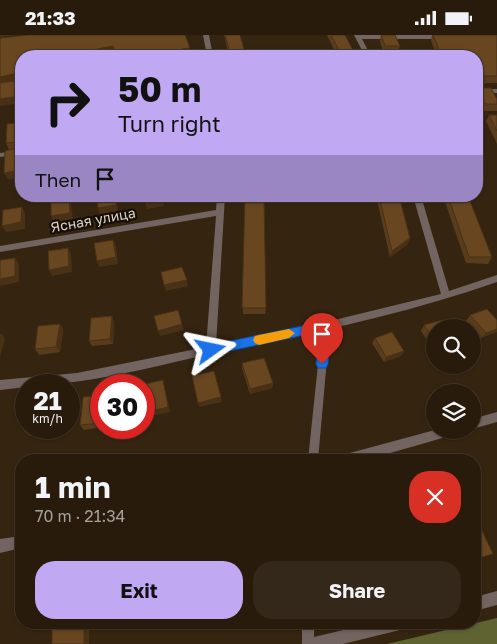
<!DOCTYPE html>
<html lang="en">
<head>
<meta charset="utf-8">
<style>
	:root { --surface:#281b0c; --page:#34281a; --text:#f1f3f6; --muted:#a5a19d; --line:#44392d; --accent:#c1a8f3 }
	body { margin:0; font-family:"Golos Text",sans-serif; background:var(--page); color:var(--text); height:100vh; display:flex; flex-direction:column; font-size:19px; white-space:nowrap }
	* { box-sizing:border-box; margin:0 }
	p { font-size:16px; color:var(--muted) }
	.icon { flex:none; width:28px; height:28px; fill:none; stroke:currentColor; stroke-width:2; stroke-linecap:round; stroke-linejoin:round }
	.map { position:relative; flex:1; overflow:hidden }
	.panel { position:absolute; left:15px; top:419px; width:466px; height:175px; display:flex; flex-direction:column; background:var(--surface); border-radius:20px; box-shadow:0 1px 4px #0004,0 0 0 1px var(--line) }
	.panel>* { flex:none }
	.guide { position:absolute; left:15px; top:15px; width:468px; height:152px; border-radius:20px; box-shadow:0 1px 4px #0004,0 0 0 1px var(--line); background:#c1a8f3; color:#111; overflow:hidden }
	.tools { position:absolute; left:426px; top:284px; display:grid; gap:10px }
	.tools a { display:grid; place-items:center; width:55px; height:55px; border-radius:50%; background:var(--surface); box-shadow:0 1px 4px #0004,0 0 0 1px var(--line); font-size:25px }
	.speed { position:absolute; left:15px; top:339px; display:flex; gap:10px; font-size:25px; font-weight:700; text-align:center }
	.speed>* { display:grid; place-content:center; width:65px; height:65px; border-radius:50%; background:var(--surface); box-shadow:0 1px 4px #0004,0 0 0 1px var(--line); line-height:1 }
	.speed small { font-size:12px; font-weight:400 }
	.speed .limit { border:8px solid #d22; background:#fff; color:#111 }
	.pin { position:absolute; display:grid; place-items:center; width:42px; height:42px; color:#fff; margin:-51px -21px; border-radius:50% 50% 50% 0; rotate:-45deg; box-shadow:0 0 5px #0007 }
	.pin .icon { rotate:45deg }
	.me { position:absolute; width:55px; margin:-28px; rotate:78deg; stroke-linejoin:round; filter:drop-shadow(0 0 4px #0008) }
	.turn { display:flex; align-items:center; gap:18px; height:105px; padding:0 20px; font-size:22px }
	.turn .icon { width:65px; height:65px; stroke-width:2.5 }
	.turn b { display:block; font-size:35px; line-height:42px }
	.then { display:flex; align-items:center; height:48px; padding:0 20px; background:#0003; gap:10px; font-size:19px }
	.round { display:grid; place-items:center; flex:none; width:52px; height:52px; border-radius:20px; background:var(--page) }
	.summary { display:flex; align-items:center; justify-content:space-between; height:85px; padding:0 20px }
	h1 { font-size:30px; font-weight:700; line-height:38px }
	.cta { display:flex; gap:10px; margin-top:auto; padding:10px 20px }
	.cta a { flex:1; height:58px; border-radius:20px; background:var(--accent); color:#111; font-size:20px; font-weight:700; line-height:58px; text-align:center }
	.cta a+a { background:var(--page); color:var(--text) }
	.status { display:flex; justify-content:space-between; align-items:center; height:35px; padding:0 25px; background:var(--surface); direction:ltr }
	.status svg { height:14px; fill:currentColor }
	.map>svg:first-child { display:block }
	.forest { fill:#5f6231 }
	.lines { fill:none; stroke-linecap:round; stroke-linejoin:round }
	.lane { fill:#726461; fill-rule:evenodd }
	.street { fill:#726461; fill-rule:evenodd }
	.wall { fill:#593c1c }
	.shaded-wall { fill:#493116 }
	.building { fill:#684620; stroke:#493116 }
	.route { fill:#1a73e8; stroke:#114b97 }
	.slow { fill:#f59e0b }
	.labels { text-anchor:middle; stroke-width:4.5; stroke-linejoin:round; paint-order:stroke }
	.street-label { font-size:14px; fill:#dcd1c5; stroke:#160f07 }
</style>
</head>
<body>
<div class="status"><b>21:33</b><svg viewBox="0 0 49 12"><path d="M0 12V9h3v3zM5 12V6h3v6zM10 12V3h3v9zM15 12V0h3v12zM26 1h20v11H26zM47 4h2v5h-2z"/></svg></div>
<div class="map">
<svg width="497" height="609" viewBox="0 0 497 609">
	<rect width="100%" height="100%" fill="#352410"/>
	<path class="forest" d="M497,583V609H387Z"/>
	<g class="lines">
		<g class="lane">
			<path d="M326,287L329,289L330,291L318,425H308L322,291L323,289Z"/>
			<rect x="302" y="588" width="12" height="21"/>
		</g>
		<g class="street">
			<path d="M203,0H209L213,21H207Z"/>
			<path d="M354,0H444L447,2L444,4H362L371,21H365Z"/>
			<rect x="476" y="54" width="21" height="4"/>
			<path d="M21,115V119L0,122V118Z"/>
			<path d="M217,161H225L216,310L326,287L441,259L413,161H421L449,256L497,240V247C403,280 304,300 206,320C147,333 87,350 26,350V352L0,355V345L77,338L206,312L216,181L0,217V211L216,175Z"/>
			<path d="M497,377V387L472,394V384Z"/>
			<path d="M435,395H459L457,399L453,400L366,425H340L342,421L346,419Z"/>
			<path d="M21,501V513L0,518V504Z"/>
			<path d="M497,556V570L475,576V562Z"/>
			<path d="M373,588H407L405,593L400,595L343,609H307L309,604L314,602Z"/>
		</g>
	</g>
	<g class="wall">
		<path d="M224,0H240L246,21H229Z"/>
		<path d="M327,0H345L356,21H337Z"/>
		<path d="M381,0L400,11L398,17H383L380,6Z"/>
		<path d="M432,0H497V48H485L483,52H477L497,64V76H482L476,66V21H437L431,6Z"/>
		<path d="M489,80H497V109L486,86Z"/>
		<path d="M21,87V142L8,144L9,115L6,108Z"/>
		<path d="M245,161L266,273L265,279H243Z"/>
		<path d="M376,161H399L408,209L390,222Z"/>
		<path d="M443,161H468L492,222L488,229L466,228Z"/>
		<path d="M470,280L497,285V297L481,303L466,286Z"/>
		<path d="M114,287L113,309L92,311L89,306Z"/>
		<path d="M60,289L63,295L60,317L39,320L35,314Z"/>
		<path d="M424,290L435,292V315H434L421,296Z"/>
		<path d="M375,303L404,316L401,321L384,327L372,308Z"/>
		<path d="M242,328L273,348L272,353L250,359L242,333Z"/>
		<path d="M101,360V392H104L84,395L80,390Z"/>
		<path d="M54,392V398L30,401L25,397Z"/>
	</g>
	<g class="shaded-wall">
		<path d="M0,0H19L0,2Z"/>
		<path d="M113,11L115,18L93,21L92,15Z"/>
		<path d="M190,13L191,19L182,20V14Z"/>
		<path d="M18,38L21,44L0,49V42Z"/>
		<path d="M21,61V68L0,71V64Z"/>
		<path d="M21,135V142L8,144L4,138Z"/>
		<path d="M115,161H116L118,177L100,180L98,173Z"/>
		<path d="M69,163L71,170L73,184L54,188L51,181Z"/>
		<path d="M163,164L164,171L147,174L145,167Z"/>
		<path d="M22,172L25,178V194L6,197L2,191Z"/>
		<path d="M410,203L408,209L390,222L392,216Z"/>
		<path d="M113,205L116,211L118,229L99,232L97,226Z"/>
		<path d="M68,213L71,219L72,237L52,241L49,235Z"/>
		<path d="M15,223L19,229V247L0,251V244Z"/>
		<path d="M187,245L188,251L166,256L164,250Z"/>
		<path d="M112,281L114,287L113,309L110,304Z"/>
		<path d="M60,289L63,295L60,317L56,312Z"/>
		<path d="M182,289L184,295L160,301L158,296Z"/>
		<path d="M497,294V297L481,303L486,298Z"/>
		<path d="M1,298L5,304L0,322V300Z"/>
		<path d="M404,316L401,321L384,327L386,322Z"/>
		<path d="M163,345L170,377L146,382L144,378Z"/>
		<path d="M273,348L272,353L250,359V354Z"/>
		<path d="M221,362L222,367L199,372L198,368Z"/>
		<path d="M50,392H54V398L50,394Z"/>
		<rect x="84" y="588" width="5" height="21"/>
	</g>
	<g class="building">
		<path d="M28,0H185L190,13L182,14L184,21H115L113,11L92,15L93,21H21V61L0,64V48L20,45V40L18,38L0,42V3Z"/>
		<path d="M225,0H240L246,21H231Z"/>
		<path d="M331,0H345L356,21H342Z"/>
		<path d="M381,0H395L400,11H385Z"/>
		<path d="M433,0H497V41H484L486,46H477V53H491L497,64V69H485L476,54V21H442Z"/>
		<path d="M489,80H497V96Z"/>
		<path d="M21,87V135L4,138L5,116L20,112L19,107L6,108L7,89Z"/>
		<path d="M97,161H115L116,170L98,173Z"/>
		<path d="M144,161H162L163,164L145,167Z"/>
		<path d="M245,161H264L266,273H242Z"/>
		<path d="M379,161H399L410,203L392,216Z"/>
		<path d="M448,161H468L492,222H469Z"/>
		<path d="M69,163L70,178L51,181V166Z"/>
		<path d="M22,172L21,187L2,191L3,175Z"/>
		<path d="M113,205L116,222L97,226L94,208Z"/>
		<path d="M68,213L69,231L49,235L48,216Z"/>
		<path d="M15,223V241L0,244V225Z"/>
		<path d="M182,232L187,245L164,250L161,237Z"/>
		<path d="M487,274L497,285V294L486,298L470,280Z"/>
		<path d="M178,275L182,289L158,296L154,281Z"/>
		<path d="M112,281L110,304L89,306L91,283Z"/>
		<path d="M442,285L447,292H435V307L424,290Z"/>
		<path d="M60,289L56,312L35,314L38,291Z"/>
		<path d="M392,297L404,316L386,322L375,303Z"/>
		<path d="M264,323L273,348L250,354L242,328Z"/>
		<path d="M214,336L221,362L198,368L192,341Z"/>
		<path d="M163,345L168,372L144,378V350H141Z"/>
		<path d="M101,360V388L80,390L83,362Z"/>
		<path d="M26,389V392H50V394L25,397Z"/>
		<path d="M477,485L493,519L475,524V486Z"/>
		<rect x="52" y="588" width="32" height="21"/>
	</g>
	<path class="route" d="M326,286L331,291L328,329L326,333H318L316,329L319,297L211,320L207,318L206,315L207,311L211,310Z"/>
	<path class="slow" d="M289,294L295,298L289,303L259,310L255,308L253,305L255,301L259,300Z"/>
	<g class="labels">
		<g class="street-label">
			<text transform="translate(93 185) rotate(-10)" y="5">Ясная улица</text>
		</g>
	</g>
</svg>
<div class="tools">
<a><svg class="icon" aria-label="search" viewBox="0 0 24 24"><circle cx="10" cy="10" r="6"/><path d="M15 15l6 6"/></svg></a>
<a><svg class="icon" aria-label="layers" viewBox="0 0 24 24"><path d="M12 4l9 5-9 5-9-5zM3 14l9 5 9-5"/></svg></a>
</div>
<div class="speed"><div>21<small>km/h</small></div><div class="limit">30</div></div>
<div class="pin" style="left:322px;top:329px;background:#d93025"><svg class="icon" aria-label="arrive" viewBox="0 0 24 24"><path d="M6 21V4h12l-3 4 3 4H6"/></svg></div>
<svg class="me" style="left:211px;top:315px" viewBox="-20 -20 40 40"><path d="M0-17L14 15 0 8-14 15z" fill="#1a73e8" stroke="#fff" stroke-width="4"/></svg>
<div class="guide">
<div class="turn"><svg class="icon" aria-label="right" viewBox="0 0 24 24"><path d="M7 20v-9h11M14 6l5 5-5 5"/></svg><div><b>50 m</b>Turn right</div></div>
<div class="then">Then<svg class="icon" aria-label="arrive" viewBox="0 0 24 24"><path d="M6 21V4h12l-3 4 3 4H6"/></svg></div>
</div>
<section class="panel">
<div class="summary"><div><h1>1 min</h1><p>70 m · 21:34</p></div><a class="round" style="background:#d93025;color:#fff"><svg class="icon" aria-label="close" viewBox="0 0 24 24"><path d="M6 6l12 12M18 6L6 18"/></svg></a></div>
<div class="cta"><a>Exit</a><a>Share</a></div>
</section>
</div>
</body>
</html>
